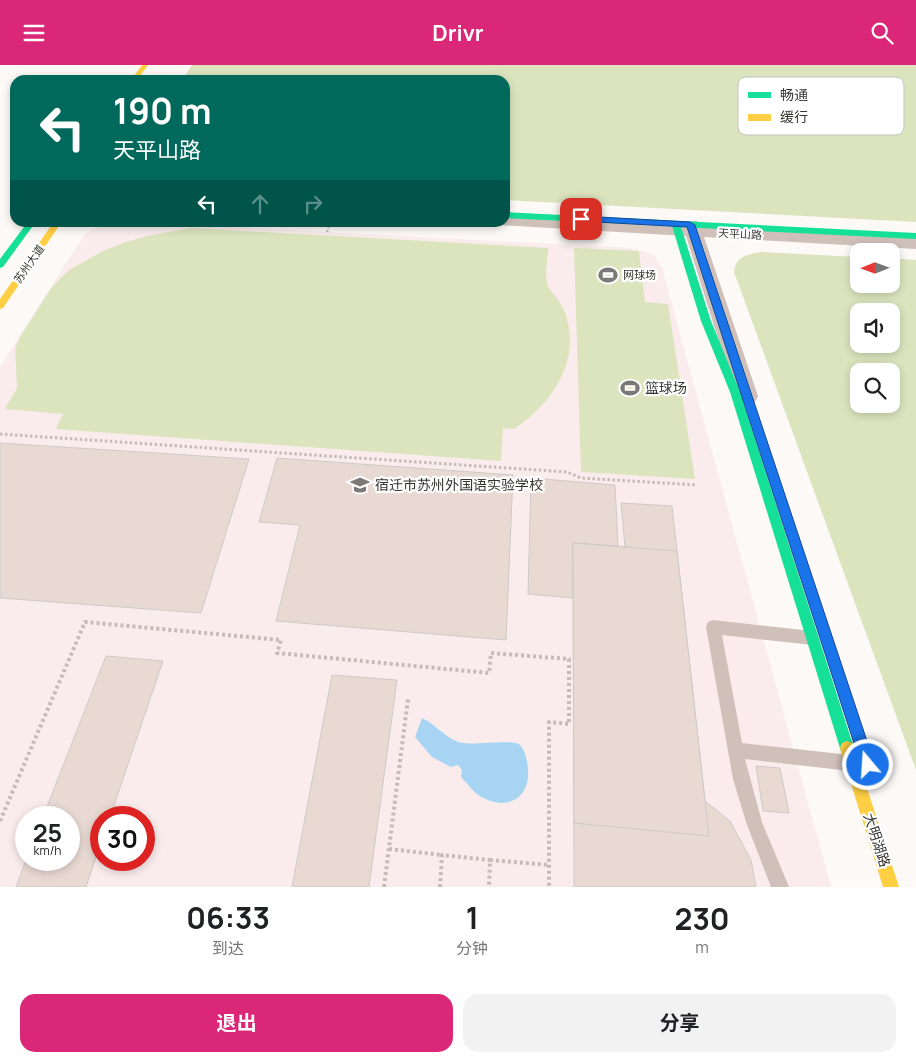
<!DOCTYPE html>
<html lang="zh">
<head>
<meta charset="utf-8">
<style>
	:root { --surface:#fff; --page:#f2f2f2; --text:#202124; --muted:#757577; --accent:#db2777 }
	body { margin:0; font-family:Manrope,"Noto Sans SC",sans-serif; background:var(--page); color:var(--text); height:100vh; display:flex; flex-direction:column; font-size:19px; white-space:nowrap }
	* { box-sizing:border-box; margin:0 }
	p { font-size:16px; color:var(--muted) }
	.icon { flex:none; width:28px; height:28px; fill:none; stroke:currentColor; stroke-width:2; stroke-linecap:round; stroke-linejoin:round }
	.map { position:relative; height:822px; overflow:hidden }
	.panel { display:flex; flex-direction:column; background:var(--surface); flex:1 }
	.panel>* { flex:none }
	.top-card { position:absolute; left:10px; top:10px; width:500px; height:152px; border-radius:15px; box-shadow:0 2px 8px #0003; background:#00695c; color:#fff; overflow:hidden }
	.needle { width:32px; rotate:269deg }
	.controls { position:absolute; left:850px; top:178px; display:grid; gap:10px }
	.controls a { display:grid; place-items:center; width:50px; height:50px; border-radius:10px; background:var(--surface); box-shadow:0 2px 8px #0003; font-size:25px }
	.speed { position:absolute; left:15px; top:741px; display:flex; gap:10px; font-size:25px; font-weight:700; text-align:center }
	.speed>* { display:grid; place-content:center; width:65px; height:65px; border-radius:50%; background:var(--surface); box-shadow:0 2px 8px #0003; line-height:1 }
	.speed small { font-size:12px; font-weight:400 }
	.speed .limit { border:8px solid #d22; background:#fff; color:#111 }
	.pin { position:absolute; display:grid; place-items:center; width:42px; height:42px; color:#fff; margin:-21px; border-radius:10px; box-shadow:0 2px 8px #0006 }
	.me { position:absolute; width:55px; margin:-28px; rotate:342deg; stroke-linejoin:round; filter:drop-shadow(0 0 4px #0008) }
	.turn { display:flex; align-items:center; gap:18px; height:105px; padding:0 20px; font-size:22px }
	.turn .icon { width:65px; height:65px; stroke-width:2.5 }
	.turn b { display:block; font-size:35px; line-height:42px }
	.lanes { display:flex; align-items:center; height:48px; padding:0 20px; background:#0003; justify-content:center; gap:25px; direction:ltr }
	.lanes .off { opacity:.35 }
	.eta { display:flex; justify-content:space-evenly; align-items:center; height:85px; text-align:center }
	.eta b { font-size:30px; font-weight:700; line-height:35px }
	.button { display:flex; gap:10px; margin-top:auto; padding:10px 20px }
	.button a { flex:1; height:58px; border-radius:15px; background:var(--accent); color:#fff; font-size:20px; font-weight:700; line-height:58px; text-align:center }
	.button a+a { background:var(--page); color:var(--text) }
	header { display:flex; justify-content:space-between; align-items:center; height:65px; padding:0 20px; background:var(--accent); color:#fff; font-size:22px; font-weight:700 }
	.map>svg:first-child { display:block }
	.industrial { fill:#faecec; fill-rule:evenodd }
	.green { fill:#dce4be; fill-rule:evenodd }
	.water { fill:#a6d4f2 }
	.building { fill:#e8dad2; stroke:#cccac9 }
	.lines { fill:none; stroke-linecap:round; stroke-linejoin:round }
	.path-far2 { stroke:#c6bbb7; stroke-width:2.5; stroke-dasharray:2 2; stroke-linecap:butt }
	.path-far1 { stroke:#c6bbb7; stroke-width:3; stroke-dasharray:2.5 2.5; stroke-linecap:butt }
	.path { stroke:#c6bbb7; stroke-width:4; stroke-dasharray:3 3; stroke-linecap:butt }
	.lane { fill:#d0c0ba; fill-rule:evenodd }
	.street { fill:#d0c0ba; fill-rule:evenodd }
	.fast { fill:#16e098; fill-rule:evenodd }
	.slow { fill:#ffcf43; fill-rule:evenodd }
	.route { fill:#1a73e8; stroke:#114b97 }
	.labels { text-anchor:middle; stroke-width:4.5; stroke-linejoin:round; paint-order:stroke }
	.far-street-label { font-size:11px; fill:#363433; stroke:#fff }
	.far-poi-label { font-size:11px; fill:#363433; stroke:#fff; text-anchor:start }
	.poi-label { font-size:14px; fill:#363433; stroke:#fff; text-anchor:start }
	.street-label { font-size:14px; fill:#363433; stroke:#fff }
	.key { fill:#fff; stroke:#c3c2c2; stroke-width:1 }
	.key-label { font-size:14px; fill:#363433 }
</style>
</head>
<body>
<header><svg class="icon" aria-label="menu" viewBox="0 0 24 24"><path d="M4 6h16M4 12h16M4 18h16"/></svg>Drivr<svg class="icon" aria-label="search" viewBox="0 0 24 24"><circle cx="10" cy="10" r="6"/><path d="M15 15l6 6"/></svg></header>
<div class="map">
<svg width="916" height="822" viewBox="0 0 916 822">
	<rect width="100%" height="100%" fill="#fcf9f7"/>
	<path class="industrial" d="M108,158H156L630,183L649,188L654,191L662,203L831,822H0V302L84,170L92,164ZM26,752H69V795H26ZM101,752H144V795H101Z"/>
	<g class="green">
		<path d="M192,0H916V157L505,135V15H182Z"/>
		<path d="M191,163L548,183C548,193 544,212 548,221C553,230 561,237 565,247C582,295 553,338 514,364L503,363L501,396L56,364L63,349L5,344L17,323L15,284L20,272L52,222L69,205L103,186L126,177L147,171Z"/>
		<path d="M574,183L639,186L645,237L668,239L695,414L581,407Z"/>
		<path d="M761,187L859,192V219H891V193L916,195V705L734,207C736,191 746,190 761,187ZM859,246H891V279H859ZM859,306H891V339H859Z"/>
	</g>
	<path class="water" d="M422,653C437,660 449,677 464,678C477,680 513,674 520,680C524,684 526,691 527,697C534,730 510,749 480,731C473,727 467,718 461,712L462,705L458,700L451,702L432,692L415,672Z"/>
	<g class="building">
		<path d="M0,378L249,394L201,548L0,533Z"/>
		<path d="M277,393L513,410L506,575L276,556L300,460L259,457Z"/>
		<path d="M531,413L615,420L618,481L573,478V533L528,529Z"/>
		<path d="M621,438L672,441L705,736L730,756L751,795L756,822H574L573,478L625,482Z"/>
		<path d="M573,478L677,486L709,771L574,758Z"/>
		<path d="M106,591L163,596L110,752H101V777L86,822H16L26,795H69V752H43Z"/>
		<path d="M332,610L397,615L369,822H292Z"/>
		<path d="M756,701L780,703L789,748L763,746Z"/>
	</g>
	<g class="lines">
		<path class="path-far2" d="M327,167L330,158"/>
		<path class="path-far1" d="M0,369L567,407L581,413L697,420"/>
		<g class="path">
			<path d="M0,756L85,557L281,575L277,588L489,608L491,588L569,594V659L549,657V822"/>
			<path d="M389,784L442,790"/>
			<path d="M490,795L549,800"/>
			<path d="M384,822L408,634"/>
			<path d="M440,822L442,790L490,795L489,822"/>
		</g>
		<path class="lane" d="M713,555L812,566L817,568L819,573L817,578L812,580L722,570L742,678L850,690L856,692L858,698L856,704L850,706L745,694L762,757L789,822H771L746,757L733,714L706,562L708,557Z"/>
		<path class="street" d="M505,151L682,160L685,156H697L700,161L916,172V184L704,172L758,331L755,337L747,339L739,337L736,331L686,171L499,160L497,158H505Z"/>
		<g class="fast">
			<path d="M505,147L916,168V174L681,162L711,256L740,327L854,683L852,688L847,690L842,688L840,683L730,327L701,256L672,161L505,153Z"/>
			<path d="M27,158H35L3,202L0,203V194Z"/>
		</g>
		<g class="slow">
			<path d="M142,0H148L137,15H131Z"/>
			<path d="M53,158H61L3,243L0,244V234Z"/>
			<path d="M847,676L852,678L854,683L899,822H883L840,683L842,678Z"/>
		</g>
	</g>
	<path class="route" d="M581,151L690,157L695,160L875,700L873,706L868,708L863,706L861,700L687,162L578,156V152Z"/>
	<defs>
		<g id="stadium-bare" transform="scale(1.5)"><path d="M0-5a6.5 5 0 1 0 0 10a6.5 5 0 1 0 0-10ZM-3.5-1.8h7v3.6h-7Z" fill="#7b7978" stroke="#fff" stroke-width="2.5" paint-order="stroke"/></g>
		<g id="school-bare" transform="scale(1.5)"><path d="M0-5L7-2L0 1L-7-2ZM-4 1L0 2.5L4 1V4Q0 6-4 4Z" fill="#7b7978" stroke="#fff" stroke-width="2.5" paint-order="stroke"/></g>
	</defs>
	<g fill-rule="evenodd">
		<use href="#stadium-bare" x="608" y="210"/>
		<use href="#stadium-bare" x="630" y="323"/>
		<use href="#school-bare" x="360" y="420"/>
	</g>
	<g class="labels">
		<g class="far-street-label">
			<text transform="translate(740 169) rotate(3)" y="4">天平山路</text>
			<text transform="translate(29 199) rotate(-55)" y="4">苏州大道</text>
		</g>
		<g class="far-poi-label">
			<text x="623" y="214">网球场</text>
		</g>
		<g class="poi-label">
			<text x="645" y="328">篮球场</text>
			<text x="375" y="425">宿迁市苏州外国语实验学校</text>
		</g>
		<g class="street-label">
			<text transform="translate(877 775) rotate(72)" y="5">大明湖路</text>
		</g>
	</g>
	<rect x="738" y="12" width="166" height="58" rx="8" class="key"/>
	<rect x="748" y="27" width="23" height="6" fill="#16e098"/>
	<rect x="748" y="49" width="23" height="7" fill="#ffcf43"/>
	<g class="key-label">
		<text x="780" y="35">畅通</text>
		<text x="780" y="57">缓行</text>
	</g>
</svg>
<div class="controls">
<a><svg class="needle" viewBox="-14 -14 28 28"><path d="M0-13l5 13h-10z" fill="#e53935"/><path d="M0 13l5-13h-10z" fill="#757577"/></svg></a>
<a><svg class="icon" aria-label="sound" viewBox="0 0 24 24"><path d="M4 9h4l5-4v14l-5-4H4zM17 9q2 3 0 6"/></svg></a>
<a><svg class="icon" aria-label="search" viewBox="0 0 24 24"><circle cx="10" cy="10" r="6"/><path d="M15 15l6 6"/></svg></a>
</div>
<div class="speed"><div>25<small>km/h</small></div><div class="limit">30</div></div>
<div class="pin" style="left:581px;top:154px;background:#d93025"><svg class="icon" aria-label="arrive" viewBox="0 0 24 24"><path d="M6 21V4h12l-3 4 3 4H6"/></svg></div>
<svg class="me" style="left:868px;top:700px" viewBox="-20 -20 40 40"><circle r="17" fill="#1a73e8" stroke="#fff" stroke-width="3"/><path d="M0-11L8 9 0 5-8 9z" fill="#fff"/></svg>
<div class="top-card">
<div class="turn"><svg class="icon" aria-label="left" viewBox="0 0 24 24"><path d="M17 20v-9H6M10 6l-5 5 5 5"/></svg><div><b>190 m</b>天平山路</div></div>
<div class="lanes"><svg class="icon" aria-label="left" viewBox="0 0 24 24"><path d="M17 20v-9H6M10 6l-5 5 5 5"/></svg><svg class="icon off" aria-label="ahead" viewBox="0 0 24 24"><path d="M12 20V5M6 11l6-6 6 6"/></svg><svg class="icon off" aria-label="right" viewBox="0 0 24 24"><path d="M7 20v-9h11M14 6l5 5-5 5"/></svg></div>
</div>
</div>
<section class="panel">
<div class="eta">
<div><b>06:33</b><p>到达</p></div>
<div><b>1</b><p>分钟</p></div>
<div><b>230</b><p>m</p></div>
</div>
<div class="button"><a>退出</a><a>分享</a></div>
</section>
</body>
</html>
